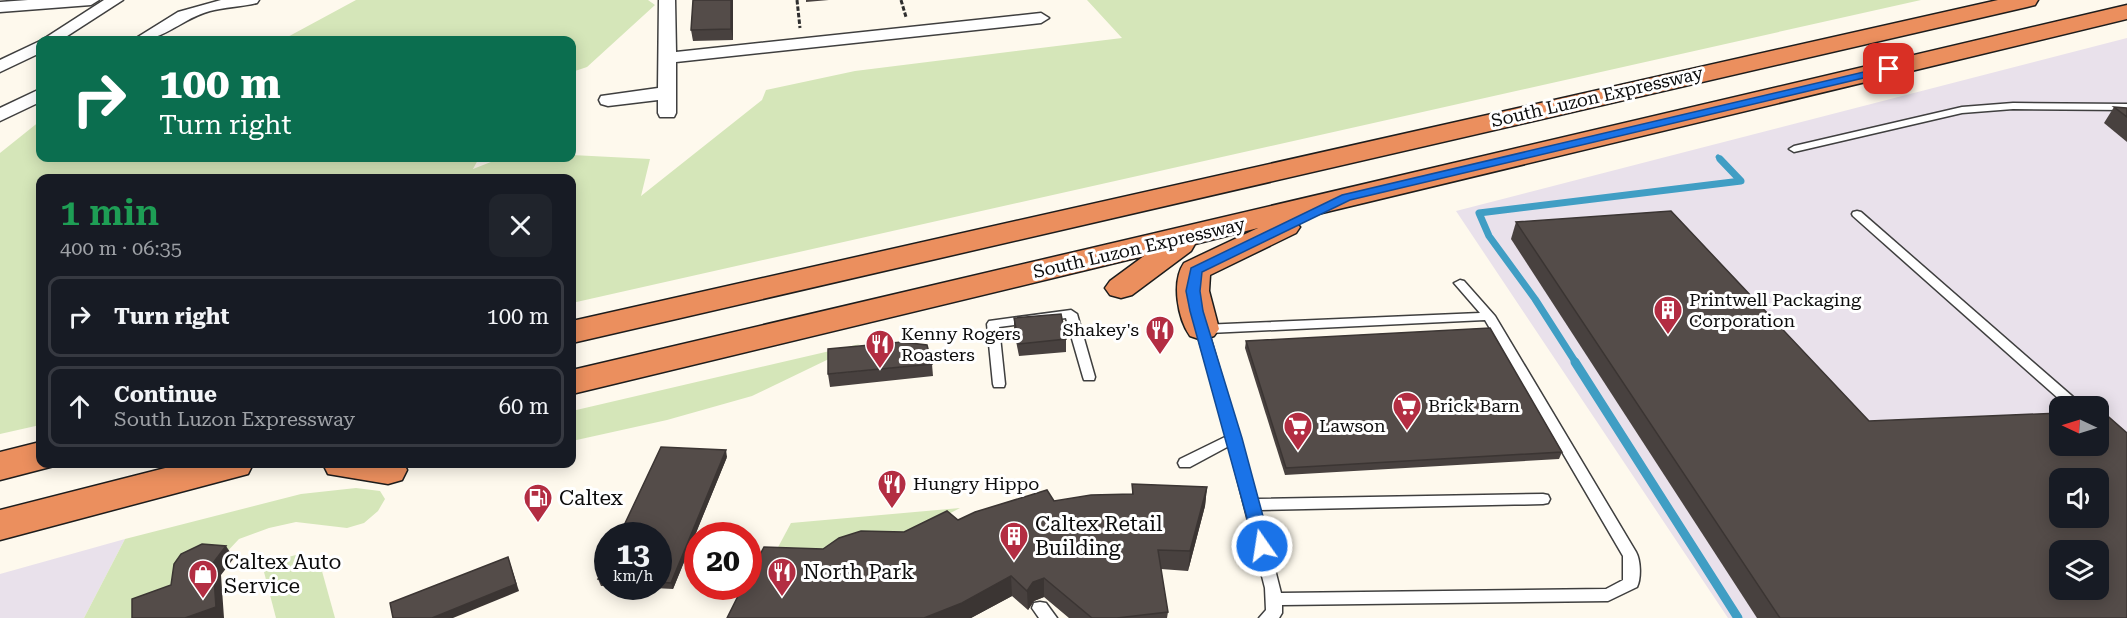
<!DOCTYPE html>
<html lang="en">
<head>
<meta charset="utf-8">
<style>
	:root { --surface:#171b24; --page:#20242c; --text:#f1f3f6; --muted:#9ea1a6; --line:#363941 }
	body { margin:0; font-family:"Roboto Serif",serif; background:var(--page); color:var(--text); height:100vh; display:flex; flex-direction:column; font-size:22px; white-space:nowrap }
	* { box-sizing:border-box; margin:0 }
	p { font-size:20px; color:var(--muted) }
	.icon { flex:none; width:33px; height:33px; fill:none; stroke:currentColor; stroke-width:2; stroke-linecap:round; stroke-linejoin:round }
	.map { position:relative; flex:1; overflow:hidden }
	.details { position:absolute; left:36px; top:174px; width:540px; height:294px; display:flex; flex-direction:column; background:var(--surface); border-radius:12px; box-shadow:0 3px 15px #0003 }
	.details>* { flex:none }
	.hud { position:absolute; left:36px; top:36px; width:540px; height:126px; border-radius:12px; box-shadow:0 3px 15px #0003; background:#0b6e4f; color:#fff; overflow:hidden }
	.needle { width:39px; rotate:274deg }
	.controls { position:absolute; left:2049px; top:396px; display:grid; gap:12px }
	.controls a { display:grid; place-items:center; width:60px; height:60px; border-radius:12px; background:var(--surface); box-shadow:0 3px 15px #0003; font-size:30px }
	.speed { position:absolute; left:594px; top:522px; display:flex; gap:12px; font-size:30px; font-weight:700; text-align:center }
	.speed>* { display:grid; place-content:center; width:78px; height:78px; border-radius:50%; background:var(--surface); box-shadow:0 3px 15px #0003; line-height:1 }
	.speed small { font-size:15px; font-weight:400 }
	.speed .limit { border:9px solid #d22; background:#fff; color:#111 }
	.pin { position:absolute; display:grid; place-items:center; width:51px; height:51px; color:#fff; margin:-26px; border-radius:12px; box-shadow:0 3px 9px #0006 }
	.me { position:absolute; width:66px; margin:-33px; rotate:347deg; stroke-linejoin:round; filter:drop-shadow(0 0 4px #0008) }
	.turn { display:flex; align-items:center; gap:21px; height:126px; padding:0 24px; font-size:27px }
	.turn .icon { width:78px; height:78px; stroke-width:2.5 }
	.turn b { display:block; font-size:42px; line-height:51px }
	.round { display:grid; place-items:center; flex:none; width:63px; height:63px; border-radius:12px; background:var(--page) }
	.head { display:flex; align-items:center; justify-content:space-between; height:102px; padding:0 24px }
	h1 { font-size:36px; font-weight:600; line-height:45px; color:#1e9e55 }
	ul { padding:0; list-style:none }
	li { display:flex; align-items:center; gap:18px; height:81px; margin:0 12px 9px; padding:0 12px; border:3px solid var(--line); border-radius:12px }
	li div { flex:1 }
	li b { display:block; font-size:22px }
	li em { font-style:normal }
	.map>svg:first-child { display:block }
	.industrial { fill:#e9e1eb; fill-rule:evenodd }
	.green { fill:#d5e6b9 }
	.lines { fill:none; stroke-linecap:round; stroke-linejoin:round }
	.stream-far2 { stroke:#409ec4; stroke-width:5 }
	.stream-far1 { stroke:#409ec4; stroke-width:7 }
	.stream { stroke:#409ec4; stroke-width:9 }
	.lane-casing { stroke:#3f3f3f; stroke-width:3 }
	.street-casing { stroke:#3f3f3f; stroke-width:3 }
	.highway-casing { stroke:#1d1d1d; stroke-width:3 }
	.path { stroke:#2e2e2e; stroke-width:3; stroke-dasharray:4.5 2; stroke-linecap:butt }
	.lane { fill:#fff; fill-rule:evenodd }
	.street { fill:#fff; fill-rule:evenodd }
	.highway { fill:#eb8f5e; fill-rule:evenodd }
	.wall { fill:#48413f }
	.shaded-wall { fill:#3b3533 }
	.building { fill:#544c49; stroke:#3b3533; stroke-width:1.5; fill-rule:evenodd }
	.route { fill:#1a73e8; stroke:#114b97; stroke-width:1.5 }
	.labels { text-anchor:middle; stroke-width:6; stroke-linejoin:round; paint-order:stroke }
	.street-label { font-size:18px; fill:#0c0c0c; stroke:#fff }
	.poi-label { font-size:18px; fill:#0c0c0c; stroke:#fff; text-anchor:start }
	.near-poi-label { font-size:21px; fill:#0c0c0c; stroke:#fff; text-anchor:start }
</style>
</head>
<body>
<div class="map">
<svg width="2127" height="618" viewBox="0 0 2127 618">
	<rect width="100%" height="100%" fill="#fef9ed"/>
	<g class="industrial">
		<path d="M2127,38V618H1728L1456,211ZM2060,406H2098V446H2060ZM2060,478H2098V518H2060ZM2060,550H2098V590H2060Z"/>
		<path d="M125,539L84,618H0V574Z"/>
	</g>
	<g class="green">
		<path d="M356,0H648L655,5L587,67L572,72V40H282Z"/>
		<path d="M1087,0H1921L572,303V178H40V425L0,434V153L40,121V158H479L473,169L501,158H572V155L650,159L641,196L762,100L766,90L855,71L1122,38Z"/>
		<path d="M860,344L752,396L667,420L572,441V411Z"/>
		<path d="M356,488L380,491L385,499L378,511L364,523L347,528L296,522L269,528L239,539L223,556L182,576L141,618H84L125,539L301,494Z"/>
		<path d="M960,508L908,535L814,558L768,566L791,523Z"/>
		<path d="M296,555L310,557L320,564L335,618H276L264,572C273,561 282,558 296,555Z"/>
	</g>
	<g class="lines">
		<path class="stream-far2" d="M1718,157L1722,161"/>
		<path class="stream-far1" d="M1576,363L1535,299L1489,236L1479,213L1741,181L1720,159"/>
		<path class="stream" d="M1575,362L1738,618"/>
		<g class="lane-casing">
			<g id="lane">
				<path d="M2013,103L2127,104V110L2013,109L1962,113L1794,152L1789,149L1794,146L1962,107Z"/>
				<path d="M1857,211L1861,212L2080,403L2081,406H2067L1853,216L1852,214L1853,212Z"/>
				<path d="M1460,280L1464,281L1495,316L1636,552C1641,561 1641,579 1637,587L1608,601L1282,605V613L1279,618H1259L1266,610L1265,588L1229,446L1190,467H1180L1178,463L1180,459L1227,436L1196,329L1202,325L1480,313L1454,283ZM1485,320L1623,556V580L1606,589L1281,593L1260,510L1543,504L1548,503L1550,499L1548,495L1543,494L1257,499L1209,333Z"/>
				<path d="M1071,310L1077,314L1095,377L1094,380H1084L1083,377L1066,318L999,327L1005,384L1004,387H994L993,384L987,324L989,321Z"/>
				<path d="M1040,602L1046,603L1057,618H1039L1032,608L1034,603Z"/>
			</g>
		</g>
		<g class="street-casing">
			<g id="street">
				<path d="M28,0H99L91,5L0,12V2Z"/>
				<path d="M104,0H123L61,40H42Z"/>
				<path d="M221,0H259L257,3C241,7 225,7 210,11C182,18 162,43 133,40L178,12Z"/>
				<path d="M659,0H675L676,52L1041,13L1049,18L1041,23L676,62V113L674,117H660L658,113V100L608,106L601,104L599,100L601,96L658,88Z"/>
				<path d="M40,41V53L0,72V60Z"/>
				<path d="M40,89V102L0,121V108Z"/>
			</g>
		</g>
		<g class="highway-casing">
			<g id="highway">
				<path d="M1998,0H2038L2035,5L2027,7L572,343V321Z"/>
				<path d="M2127,5V19L1293,220L1300,227L1296,233L1210,275L1209,291L1219,329L1214,336L1202,340L1190,336C1178,319 1171,282 1184,263L1258,228L1195,244L1191,251L1132,295L1121,298L1110,295L1105,288L1110,281L1144,256L572,394V370Z"/>
				<path d="M40,442V464H55L54,466L0,480V452Z"/>
				<path d="M181,464H253L248,474L0,540V510Z"/>
				<path d="M323,464H404L407,470L402,480L388,484L328,474Z"/>
			</g>
		</g>
		<g class="path">
			<path d="M797,0L800,28"/>
			<path d="M901,0L906,17"/>
		</g>
		<use href="#lane" class="lane"/>
		<use href="#street" class="street"/>
		<use href="#highway" class="highway"/>
	</g>
	<g class="wall">
		<path d="M693,0H733V40L693,41L691,30Z"/>
		<path d="M806,0H829L806,2Z"/>
		<path d="M2114,107L2127,108V142L2104,123Z"/>
		<path d="M1516,222L1869,421L2127,618H1757L1511,239Z"/>
		<path d="M1014,318L1066,339V352L1019,356L1014,331Z"/>
		<path d="M1246,341L1562,452L1559,459L1285,475L1245,348Z"/>
		<path d="M932,364L933,376L830,387L828,374Z"/>
		<path d="M727,457L673,589L618,586H658V536Z"/>
		<path d="M1132,484L1207,487L1205,506L1188,571L1161,569L1168,612L1167,618H1069L1044,597L1034,601L1028,610L1012,596L971,618H727L823,549L1054,501L1132,494Z"/>
		<path d="M608,559V586H601L598,579Z"/>
	</g>
	<g class="shaded-wall">
		<path d="M731,0H733V40L731,29Z"/>
		<path d="M726,450L727,457L673,589L671,583Z"/>
		<path d="M1207,487L1205,506L1188,571L1190,551Z"/>
		<path d="M226,546L234,558L221,575L224,618H185L213,563Z"/>
		<path d="M508,557L519,591L453,618H432Z"/>
		<path d="M1011,576L1012,596L971,618H924Z"/>
		<path d="M1044,578V597L1034,601L1028,610L1027,591L1033,582Z"/>
	</g>
	<g class="building">
		<path d="M693,0H731V29L691,30Z"/>
		<path d="M2114,107L2127,108V117Z"/>
		<path d="M1671,211L1869,421L2060,413V446H2098V411H2102L2127,433V618H1780L1516,222ZM2060,478H2098V518H2060ZM2060,550H2098V590H2060Z"/>
		<path d="M1061,314L1066,339L1019,344L1014,318Z"/>
		<path d="M1490,328L1562,452L1286,468L1246,341Z"/>
		<path d="M902,342L927,345L932,364L828,374V349Z"/>
		<path d="M661,447L726,450L671,583L658,582V536H619Z"/>
		<path d="M1132,484L1207,487L1190,551L1158,550L1168,612L1117,618H1092L1044,578L1033,582L1027,591L1011,576L962,603L924,618H727L743,586H748V577L764,547L823,549L839,538L861,531L904,532L947,511L958,520L975,512L1047,490L1054,501L1091,495L1133,494Z"/>
		<path d="M202,544L226,546L213,563L216,607L185,618H132V599L171,585L174,564L181,554Z"/>
		<path d="M508,557L516,584L432,618H393L390,603Z"/>
		<path d="M608,559V579H598Z"/>
	</g>
	<path class="route" d="M1889,66L1894,69L1893,71L1350,200L1202,272L1200,291L1203,311L1242,438L1271,546L1268,551H1256L1190,311L1186,291L1191,268L1342,195Z"/>
	<defs>
		<g id="building-pin" transform="scale(1.5)"><path d="M0 17L-7.5 6A9.5 9.5 0 1 1 7.5 6Z" fill="#b32d42" stroke="#fff"/><path d="M-4-6H4V6H1V3H-1V6H-4ZM-2.5-4.3h1.7v1.8h-1.7ZM.8-4.3h1.7v1.8H.8ZM-2.5-1h1.7V.8h-1.7ZM.8-1h1.7V.8H.8Z" fill="#fff"/></g>
		<g id="restaurant-pin" transform="scale(1.5)"><path d="M0 17L-7.5 6A9.5 9.5 0 1 1 7.5 6Z" fill="#b32d42" stroke="#fff"/><path d="M-5-6h1v4h1v-4h1v4h1v-4h1v5L-1.5 .5V6h-2V.5L-5-1ZM5-6V6H3V1.5H1.5Q1.5-4 5-6Z" fill="#fff"/></g>
		<g id="supermarket-pin" transform="scale(1.5)"><path d="M0 17L-7.5 6A9.5 9.5 0 1 1 7.5 6Z" fill="#b32d42" stroke="#fff"/><path d="M-6-5.5h2.5l.6 2H6L4.5 2H-2.5L-4.4-4H-6ZM-1.5 3.2a1.3 1.3 0 1 0 .1 0ZM3 3.2a1.3 1.3 0 1 0 .1 0Z" fill="#fff"/></g>
		<g id="fuel-pin" transform="scale(1.5)"><path d="M0 17L-7.5 6A9.5 9.5 0 1 1 7.5 6Z" fill="#b32d42" stroke="#fff"/><path d="M-5.5-6h7V0h2V4h1.3V-2.5L3-4.5l.8-.8L6-3V5H2.5V1h-1V6h-7ZM-4.2-4.7v3.2H.2V-4.7Z" fill="#fff"/></g>
		<g id="shop-pin" transform="scale(1.5)"><path d="M0 17L-7.5 6A9.5 9.5 0 1 1 7.5 6Z" fill="#b32d42" stroke="#fff"/><path d="M-5-2.5h2.3a2.7 3.5 0 0 1 5.4 0H5L5.5 6h-11ZM-1.5-2.5h3a1.5 2.3 0 0 0-3 0Z" fill="#fff"/></g>
	</defs>
	<g fill-rule="evenodd">
		<use href="#building-pin" x="1668" y="310"/>
		<use href="#restaurant-pin" x="1160" y="330"/>
		<use href="#restaurant-pin" x="880" y="344"/>
		<use href="#supermarket-pin" x="1407" y="406"/>
		<use href="#supermarket-pin" x="1298" y="426"/>
		<use href="#restaurant-pin" x="892" y="484"/>
		<use href="#fuel-pin" x="538" y="498"/>
		<use href="#building-pin" x="1014" y="536"/>
		<use href="#restaurant-pin" x="782" y="572"/>
		<use href="#shop-pin" x="203" y="574"/>
	</g>
	<g class="labels">
		<g class="street-label">
			<text transform="translate(1597 97) rotate(-13)" y="6">South Luzon Expressway</text>
			<text transform="translate(1139 248) rotate(-13)" y="6">South Luzon Expressway</text>
		</g>
		<g class="poi-label">
			<text x="1689" y="306">Printwell Packaging<tspan x="1689" dy="21">Corporation</tspan></text>
			<text x="1139" y="336" text-anchor="end">Shakey's</text>
			<text x="901" y="340">Kenny Rogers<tspan x="901" dy="21">Roasters</tspan></text>
			<text x="1428" y="412">Brick Barn</text>
			<text x="1319" y="432">Lawson</text>
			<text x="913" y="490">Hungry Hippo</text>
		</g>
		<g class="near-poi-label">
			<text x="559" y="505">Caltex</text>
			<text x="1035" y="531">Caltex Retail<tspan x="1035" dy="24">Building</tspan></text>
			<text x="224" y="569">Caltex Auto<tspan x="224" dy="24">Service</tspan></text>
			<text x="803" y="579">North Park</text>
		</g>
	</g>
</svg>
<div class="controls">
<a><svg class="needle" viewBox="-14 -14 28 28"><path d="M0-13l5 13h-10z" fill="#e53935"/><path d="M0 13l5-13h-10z" fill="#9ea1a6"/></svg></a>
<a><svg class="icon" aria-label="sound" viewBox="0 0 24 24"><path d="M4 9h4l5-4v14l-5-4H4zM17 9q2 3 0 6"/></svg></a>
<a><svg class="icon" aria-label="layers" viewBox="0 0 24 24"><path d="M12 4l9 5-9 5-9-5zM3 14l9 5 9-5"/></svg></a>
</div>
<div class="speed"><div>13<small>km/h</small></div><div class="limit">20</div></div>
<div class="pin" style="left:1889px;top:69px;background:#d93025"><svg class="icon" aria-label="arrive" viewBox="0 0 24 24"><path d="M6 21V4h12l-3 4 3 4H6"/></svg></div>
<svg class="me" style="left:1262px;top:546px" viewBox="-20 -20 40 40"><circle r="17" fill="#1a73e8" stroke="#fff" stroke-width="3"/><path d="M0-11L8 9 0 5-8 9z" fill="#fff"/></svg>
<div class="hud">
<div class="turn"><svg class="icon" aria-label="right" viewBox="0 0 24 24"><path d="M7 20v-9h11M14 6l5 5-5 5"/></svg><div><b>100 m</b>Turn right</div></div>
</div>
<section class="details">
<div class="head"><div><h1>1 min</h1><p>400 m · 06:35</p></div><a class="round"><svg class="icon" aria-label="close" viewBox="0 0 24 24"><path d="M6 6l12 12M18 6L6 18"/></svg></a></div>
<ul>
<li><svg class="icon" aria-label="right" viewBox="0 0 24 24"><path d="M7 20v-9h11M14 6l5 5-5 5"/></svg><div><b>Turn right</b></div><em>100 m</em></li>
<li><svg class="icon" aria-label="ahead" viewBox="0 0 24 24"><path d="M12 20V5M6 11l6-6 6 6"/></svg><div><b>Continue</b><p>South Luzon Expressway</p></div><em>60 m</em></li>
</ul>
</section>
</div>
</body>
</html>
